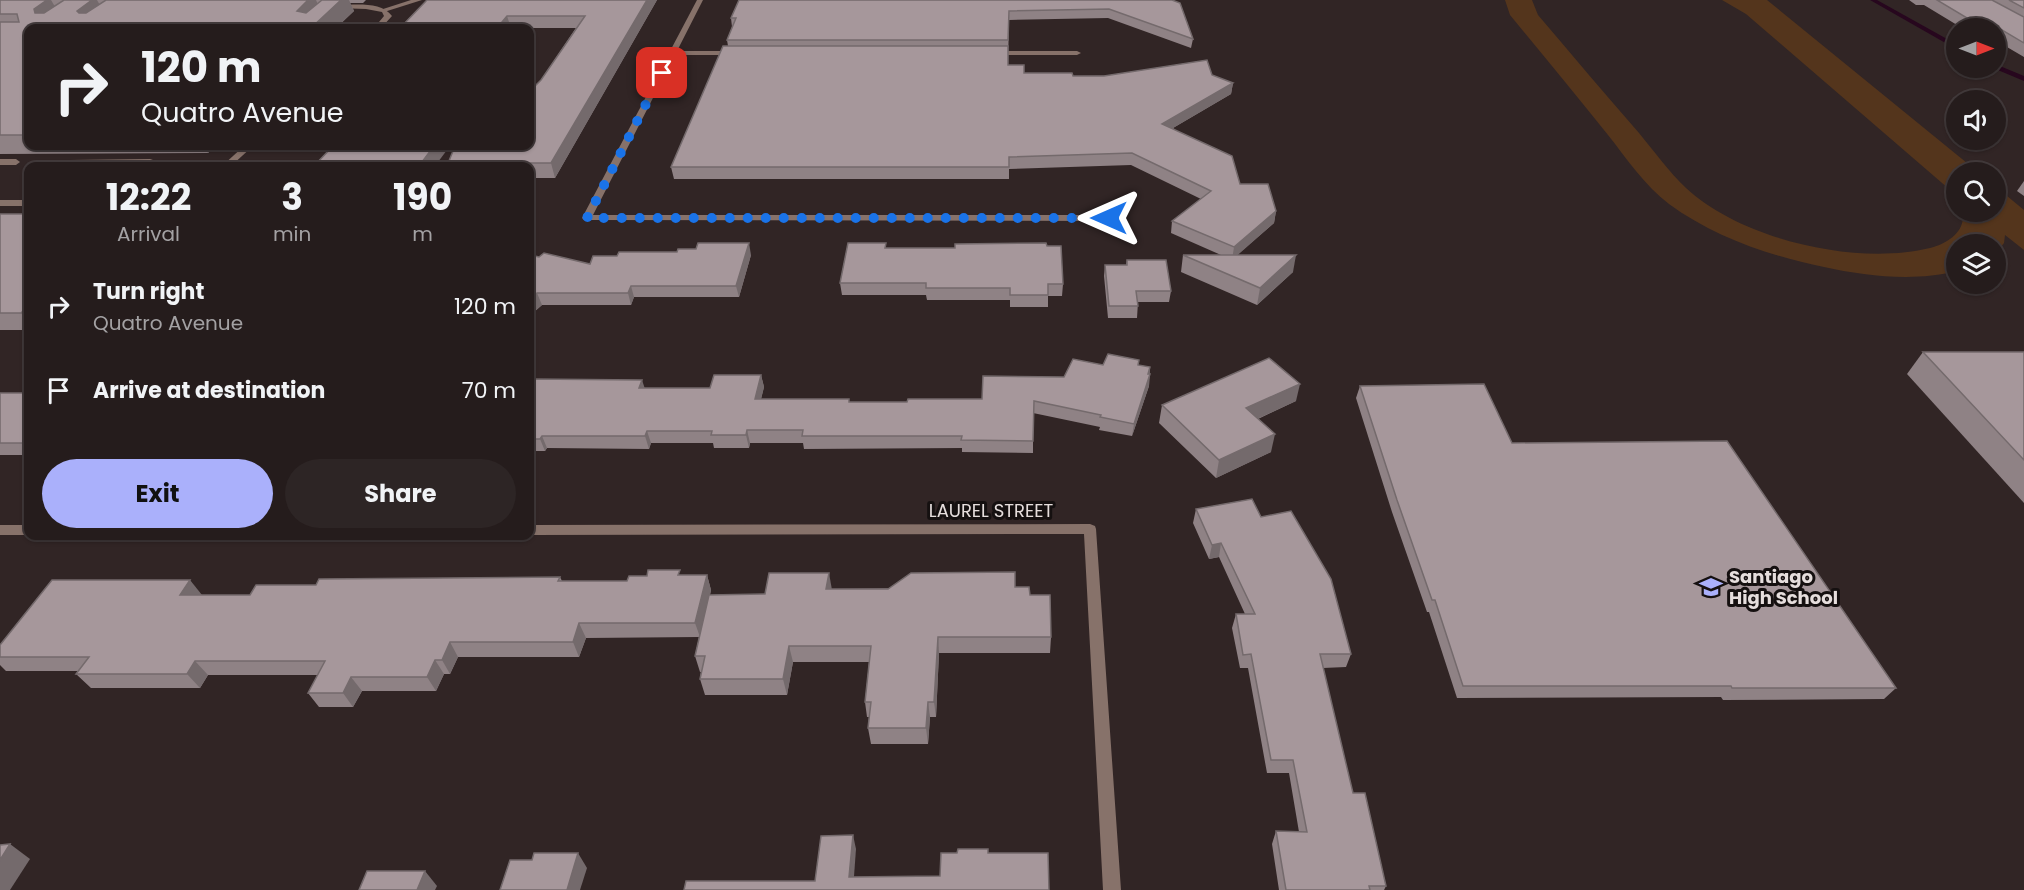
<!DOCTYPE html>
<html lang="en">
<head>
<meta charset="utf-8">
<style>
	:root { --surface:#251c1c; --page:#2d2525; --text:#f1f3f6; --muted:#a3a1a3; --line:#423a3b; --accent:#aab0fb }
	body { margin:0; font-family:Poppins,sans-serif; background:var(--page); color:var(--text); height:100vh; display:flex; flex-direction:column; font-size:22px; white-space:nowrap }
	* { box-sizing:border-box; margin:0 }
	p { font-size:20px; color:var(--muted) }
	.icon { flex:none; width:33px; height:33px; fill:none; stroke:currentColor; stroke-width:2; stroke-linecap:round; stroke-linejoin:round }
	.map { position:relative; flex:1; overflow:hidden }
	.side { position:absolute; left:24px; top:162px; width:510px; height:378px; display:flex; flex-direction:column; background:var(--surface); border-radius:12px; box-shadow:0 2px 4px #0004,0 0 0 2px var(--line) }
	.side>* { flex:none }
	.guide { position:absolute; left:24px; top:24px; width:510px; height:126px; border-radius:12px; box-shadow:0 2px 4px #0004,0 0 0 2px var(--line); background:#251c1c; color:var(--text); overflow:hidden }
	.needle { width:39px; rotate:90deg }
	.fabs { position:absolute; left:1946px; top:18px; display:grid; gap:12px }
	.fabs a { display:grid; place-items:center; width:60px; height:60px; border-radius:50%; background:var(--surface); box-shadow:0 2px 4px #0004,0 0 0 2px var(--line); font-size:30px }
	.pin { position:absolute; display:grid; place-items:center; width:51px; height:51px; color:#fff; margin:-26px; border-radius:12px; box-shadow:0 3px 9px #0006 }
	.me { position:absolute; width:66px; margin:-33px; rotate:270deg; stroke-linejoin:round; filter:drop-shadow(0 0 4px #0008) }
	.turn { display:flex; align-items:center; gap:21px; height:126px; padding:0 18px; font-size:27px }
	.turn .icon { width:78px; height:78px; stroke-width:2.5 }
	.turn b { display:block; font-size:42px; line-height:51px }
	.eta { display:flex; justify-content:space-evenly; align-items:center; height:102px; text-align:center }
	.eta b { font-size:36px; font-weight:700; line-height:42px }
	.action { display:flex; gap:12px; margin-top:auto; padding:12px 18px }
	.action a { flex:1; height:69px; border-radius:36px; background:var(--accent); color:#111; font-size:24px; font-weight:700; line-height:69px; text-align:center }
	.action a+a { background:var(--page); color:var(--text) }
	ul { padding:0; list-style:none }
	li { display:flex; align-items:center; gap:18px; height:84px; padding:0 18px }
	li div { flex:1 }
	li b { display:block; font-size:22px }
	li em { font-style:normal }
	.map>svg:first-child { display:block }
	.green { fill:#54351c }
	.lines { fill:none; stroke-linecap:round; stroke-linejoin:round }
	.stream { fill:#27071e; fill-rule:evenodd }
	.service { fill:#87726a; fill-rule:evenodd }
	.minor { fill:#87726a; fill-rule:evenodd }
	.wall { fill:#8f8285 }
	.shaded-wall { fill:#746a6c }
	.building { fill:#a6979b; stroke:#746a6c; stroke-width:1.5 }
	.route { stroke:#1a73e8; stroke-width:10; stroke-dasharray:0 18 }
	.labels { text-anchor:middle; stroke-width:6; stroke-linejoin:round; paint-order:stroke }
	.street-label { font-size:18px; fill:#e6dedd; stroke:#151010 }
	.poi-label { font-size:18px; font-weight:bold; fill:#e6dedd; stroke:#151010; text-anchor:start }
</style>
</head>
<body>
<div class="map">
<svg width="2024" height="890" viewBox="0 0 2024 890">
	<rect width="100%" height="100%" fill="#312525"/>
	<g class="green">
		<path d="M1505,0H1532L1538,15C1572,55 1605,94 1639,133C1654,151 1669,172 1686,188C1742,240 1857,266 1930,248C1947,244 1967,231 1962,212H1995V186L2024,210V250L2005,235L2004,243L1995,255V244H1956V271C1915,282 1865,276 1824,267C1770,256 1714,237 1669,204C1645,186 1627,159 1608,135C1576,95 1543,55 1510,15Z"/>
		<path d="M1722,0H1767L1978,172H1956V198L1949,189L1746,14Z"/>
	</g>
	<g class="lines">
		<g class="stream">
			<path d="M1870,0H1877L1956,44V49Z"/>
			<path d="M1995,64L2024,76V81L1993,68H1995Z"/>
		</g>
		<g class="service">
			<path d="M411,0H422L384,12L380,10Z"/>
			<path d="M0,159H16L20,162L16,165H0Z"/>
			<path d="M150,159L153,160L157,166H149L147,165L70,166L66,163L70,160Z"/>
		</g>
		<g class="minor">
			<path d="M697,0H703L677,51H737L741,53L737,55H675L593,215H1109L1114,218L1109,221L584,220L582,218Z"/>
			<path d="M338,5C355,5 381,1 392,16L381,28H374L384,16L382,12L366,9L336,8V6Z"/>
			<path d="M991,51H1077L1081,53L1077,55H991Z"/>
			<path d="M244,146H253L231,166H222Z"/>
			<rect x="0" y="200" width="28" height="6"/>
			<path d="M1090,524L1095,526L1096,529L1121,890H1103L1084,534L530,535V525Z"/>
			<rect x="0" y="525" width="28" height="10"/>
		</g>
	</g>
	<g class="wall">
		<path d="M0,0H366L363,3H350L354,11L336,28H28V146H216L208,153L0,154Z"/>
		<path d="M427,0H657L555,178H536L455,146H530L535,86L541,80L576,28H400Z"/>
		<path d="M1172,0L1193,39L1191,48L1108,18L1009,20L1008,65L1024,73L1073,76L1212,75L1233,83L1231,94L1173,128L1240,184L1276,211L1274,223L1237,255L1293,272L1257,305L1181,272L1183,255H1221L1171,233L1172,221L1201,199L1131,165L1009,169V179H674L671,167L728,46L727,40L732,27L731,18Z"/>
		<path d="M1909,0H2024V57L1995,40V28H1962L1924,5H1916Z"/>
		<path d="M2024,181V196L2017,191Z"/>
		<rect x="0" y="214" width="28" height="116"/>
		<path d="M886,248L1063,284L1062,296H1048V307H1010V300H927L926,295H842L840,283Z"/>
		<path d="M530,255L539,257L590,264L751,255L739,297H634L631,305H542L534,312L530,311Z"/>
		<path d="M1127,260L1171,291L1169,302H1138L1137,318H1108L1104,276L1105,265H1126Z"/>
		<path d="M1923,352H2024V503L1907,374Z"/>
		<path d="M1103,365H1139L1150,367L1149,386L1132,436L1099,430L1100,427L1033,413V453L962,452V448L804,449L803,443H750L749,448H714L713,443H651L649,449L547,448L545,451H530V379L645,388H710L761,375L764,387L761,399L850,402H907L982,399L1064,377Z"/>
		<path d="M1360,386L1512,443L1896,688L1884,699L1723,700L1721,697L1457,698L1429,612H1427L1392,512L1356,398Z"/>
		<rect x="0" y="393" width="28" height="62"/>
		<path d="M1296,401L1258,419L1271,452L1216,478L1159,423L1162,405Z"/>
		<path d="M1196,509L1261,517L1351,654L1346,667L1323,668L1353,793L1386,886L1384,890H1279L1272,844L1276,831L1299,832L1289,773H1267L1248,668H1240L1232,628L1236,614H1245L1219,557L1209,559L1193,523Z"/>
		<path d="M681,575H707L711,590L710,595L765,594L832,589L1015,587L1030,595L1051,637L1050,653H939L936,717H930L928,744H871L868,728L869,717H867L865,702L869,662H793L787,695H705L700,679L701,672H700L695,656L699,637L586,638L579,657H458L450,674H444L436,691H362L353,707H319L308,693L318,675H208L200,688H91L76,674L78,671H6L0,665V645L202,595H250L316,585L560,577L562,581H627Z"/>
	</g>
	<g class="shaded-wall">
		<path d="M47,0H51L60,15L35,13L34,9Z"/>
		<path d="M92,0H97L105,14L87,28L77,11Z"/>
		<path d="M308,0H316L321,12L305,28L297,11Z"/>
		<path d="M341,0H349L354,11L336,28H311Z"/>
		<path d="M647,0H657L555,178L551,163Z"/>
		<path d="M507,16L511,28H497Z"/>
		<path d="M1233,83L1231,94L1161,135L1162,124Z"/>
		<path d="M203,146H216L208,153Z"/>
		<path d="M434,146H450L435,166H419Z"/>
		<path d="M531,163L536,178L530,188V166Z"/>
		<path d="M1276,211L1274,223L1232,260L1234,247Z"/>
		<path d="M749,243L751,255L739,297L736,286Z"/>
		<path d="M1296,255L1293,272L1257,305L1260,288Z"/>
		<path d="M631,286L634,297L631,305L628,293Z"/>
		<path d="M537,293L542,305L534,312L530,300Z"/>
		<path d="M28,306V322L21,313Z"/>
		<path d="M1150,367L1149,386L1132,436L1134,424Z"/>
		<path d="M761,375L764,387L758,411L755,399Z"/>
		<path d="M642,380L646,392L639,388Z"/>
		<path d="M1300,384L1296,401L1242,426L1246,408Z"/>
		<path d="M747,430L750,443L749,448L746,435Z"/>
		<path d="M647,431L651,443L649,449L645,436Z"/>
		<path d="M1275,434L1271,452L1216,478L1219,460Z"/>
		<path d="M542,436L547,448L545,451L540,439Z"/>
		<path d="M1221,543L1219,557L1209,559L1212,545Z"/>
		<path d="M829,573L832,590L826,589Z"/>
		<path d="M707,575L711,590L700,637L695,623Z"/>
		<path d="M190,580L202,595H180Z"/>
		<path d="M579,623L586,638L579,657L573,642Z"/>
		<path d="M938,637L939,653L936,717L934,702Z"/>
		<path d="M450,642L458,657L450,674L442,660Z"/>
		<path d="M789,646L793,662L787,695L783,679Z"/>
		<path d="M435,660L444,674L436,691L427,677Z"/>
		<path d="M195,661L208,675L200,688L187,674Z"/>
		<path d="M351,677L362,691L353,707L343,693Z"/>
		<path d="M928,702L930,717L928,744L926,728Z"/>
		<path d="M853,835L856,849L853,890L849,877Z"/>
		<path d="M10,844L30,859L10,890H0V860Z"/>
		<path d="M578,853L587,868L580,890H567Z"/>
		<path d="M425,871L437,886L435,890H417Z"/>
	</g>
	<g class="building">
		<path d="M0,0H47L34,9L35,13H44L64,0H92L77,11L79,13H86L106,0H308L297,11L306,13L322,0H341L311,28H28V135H0V22H19L17,14H0Z"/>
		<path d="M427,0H647L551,163H531L529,166H447L455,146H530V88L531,86H535L541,80L585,16H507L497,28H400Z"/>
		<path d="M739,0H1172L1180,3L1193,39L1109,9L1009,11L1008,40H727L736,18H731Z"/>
		<path d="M1937,0H1992L2024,17V43L1997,27H1982Z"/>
		<path d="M2009,0H2024V8Z"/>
		<path d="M723,46H1008V65H1024V73H1072L1073,76H1104L1207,60L1212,75L1233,83L1162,124L1232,156L1240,184H1268L1276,211L1234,247L1172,221L1211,191L1132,153L1009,157V167H671Z"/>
		<path d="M333,146H434L419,166H314Z"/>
		<path d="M0,214H28V306L21,313H0Z"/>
		<path d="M698,243H749L736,286H631L628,293H537L530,300V255L539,257L544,253L590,264L593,256H617L619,252H677L678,249H696Z"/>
		<path d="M848,243H886L885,248H955V244L1046,243L1047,246H1061L1063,284H1048V295H1010V288H926V283H840Z"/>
		<path d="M1183,255H1296L1260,288Z"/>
		<path d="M1127,260H1166L1171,291H1136L1138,306H1109L1105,265H1127Z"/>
		<path d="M1923,352H2024V460Z"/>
		<path d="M1108,354L1139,360L1138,365L1150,367L1148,374H1150L1134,424L1100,417L1101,415L1034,401L1033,441L961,440L962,436H802L803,430H747L746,435H711L712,431H647L645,436H542L540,439H530V379L642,380L639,388H710L714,375H761L755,399H849V402H907L908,399H982L983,376L1064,377L1073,359L1103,365Z"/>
		<path d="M1269,358L1300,384L1246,408L1275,434L1219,460L1162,405Z"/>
		<path d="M1484,384L1512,443L1727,441L1896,688H1732L1731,686H1463L1435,600H1432L1397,500L1360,386Z"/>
		<rect x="0" y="393" width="28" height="50"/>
		<path d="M1252,499L1261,517L1291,511L1331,579L1351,654H1320L1353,793H1365L1386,886H1369L1370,890H1286L1276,831L1307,832L1293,760H1271L1251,654L1243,655L1236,614H1255L1221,543L1212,545L1196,509Z"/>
		<path d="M648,570H680L678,575H707L695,623H579L573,642H450L442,660H435L427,677H351L343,693H308L325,661H195L187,674H76L89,657H0V645L52,580H190L180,595H250L256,585H316L319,579L560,577L558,581H627L629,576H647Z"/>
		<path d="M1015,572V587H1029L1030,595H1050L1051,637H938L934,702H928L926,728H868L871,702H865L871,646H789L783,679H700L705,656H695L709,595L765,594L769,573H829L826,589H888L911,573Z"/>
		<path d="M853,835L849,877L940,876L941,853H957L958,849H988V853H1048L1049,890H684L686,881H815L821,836Z"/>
		<path d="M10,844L0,860V845Z"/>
		<path d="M534,853H578L567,890H500L510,860H532Z"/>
		<path d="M367,871H425L417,890H359Z"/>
	</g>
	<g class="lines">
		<path class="route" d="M662,73L587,218H1109"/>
	</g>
	<defs>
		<g id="school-bare" transform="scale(1.8)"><path d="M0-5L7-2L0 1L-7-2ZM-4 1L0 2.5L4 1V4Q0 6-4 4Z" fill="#aab0fb" stroke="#151010" stroke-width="2.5" paint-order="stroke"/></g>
	</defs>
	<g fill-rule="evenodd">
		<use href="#school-bare" x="1711" y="587"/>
	</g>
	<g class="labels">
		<g class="street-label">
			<text x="991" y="517">LAUREL STREET</text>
		</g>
		<g class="poi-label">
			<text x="1729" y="583">Santiago<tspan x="1729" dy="21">High School</tspan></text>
		</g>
	</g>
</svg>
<div class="fabs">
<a><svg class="needle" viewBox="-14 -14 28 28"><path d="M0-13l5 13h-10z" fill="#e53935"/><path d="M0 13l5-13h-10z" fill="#a3a1a3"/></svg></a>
<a><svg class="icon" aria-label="sound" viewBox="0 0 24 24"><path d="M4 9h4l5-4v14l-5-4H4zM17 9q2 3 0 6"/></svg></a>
<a><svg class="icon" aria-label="search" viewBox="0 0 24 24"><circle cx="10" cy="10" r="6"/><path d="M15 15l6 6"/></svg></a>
<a><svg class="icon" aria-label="layers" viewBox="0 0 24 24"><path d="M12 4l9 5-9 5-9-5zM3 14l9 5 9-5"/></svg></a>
</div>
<div class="pin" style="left:662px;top:73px;background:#d93025"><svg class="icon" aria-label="arrive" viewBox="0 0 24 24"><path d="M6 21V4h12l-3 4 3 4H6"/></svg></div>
<svg class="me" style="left:1109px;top:218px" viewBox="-20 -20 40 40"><path d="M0-17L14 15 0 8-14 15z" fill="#1a73e8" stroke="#fff" stroke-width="4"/></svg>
<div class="guide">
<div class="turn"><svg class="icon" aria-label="right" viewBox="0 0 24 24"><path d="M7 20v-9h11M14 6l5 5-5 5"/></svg><div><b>120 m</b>Quatro Avenue</div></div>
</div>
<section class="side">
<div class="eta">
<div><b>12:22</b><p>Arrival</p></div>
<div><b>3</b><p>min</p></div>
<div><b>190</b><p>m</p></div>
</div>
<ul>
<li><svg class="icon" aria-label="right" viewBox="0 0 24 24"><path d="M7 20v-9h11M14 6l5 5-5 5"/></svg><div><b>Turn right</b><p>Quatro Avenue</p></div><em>120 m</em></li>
<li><svg class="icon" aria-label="arrive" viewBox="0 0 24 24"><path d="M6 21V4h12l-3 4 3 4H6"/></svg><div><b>Arrive at destination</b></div><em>70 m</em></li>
</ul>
<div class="action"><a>Exit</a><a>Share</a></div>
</section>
</div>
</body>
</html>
